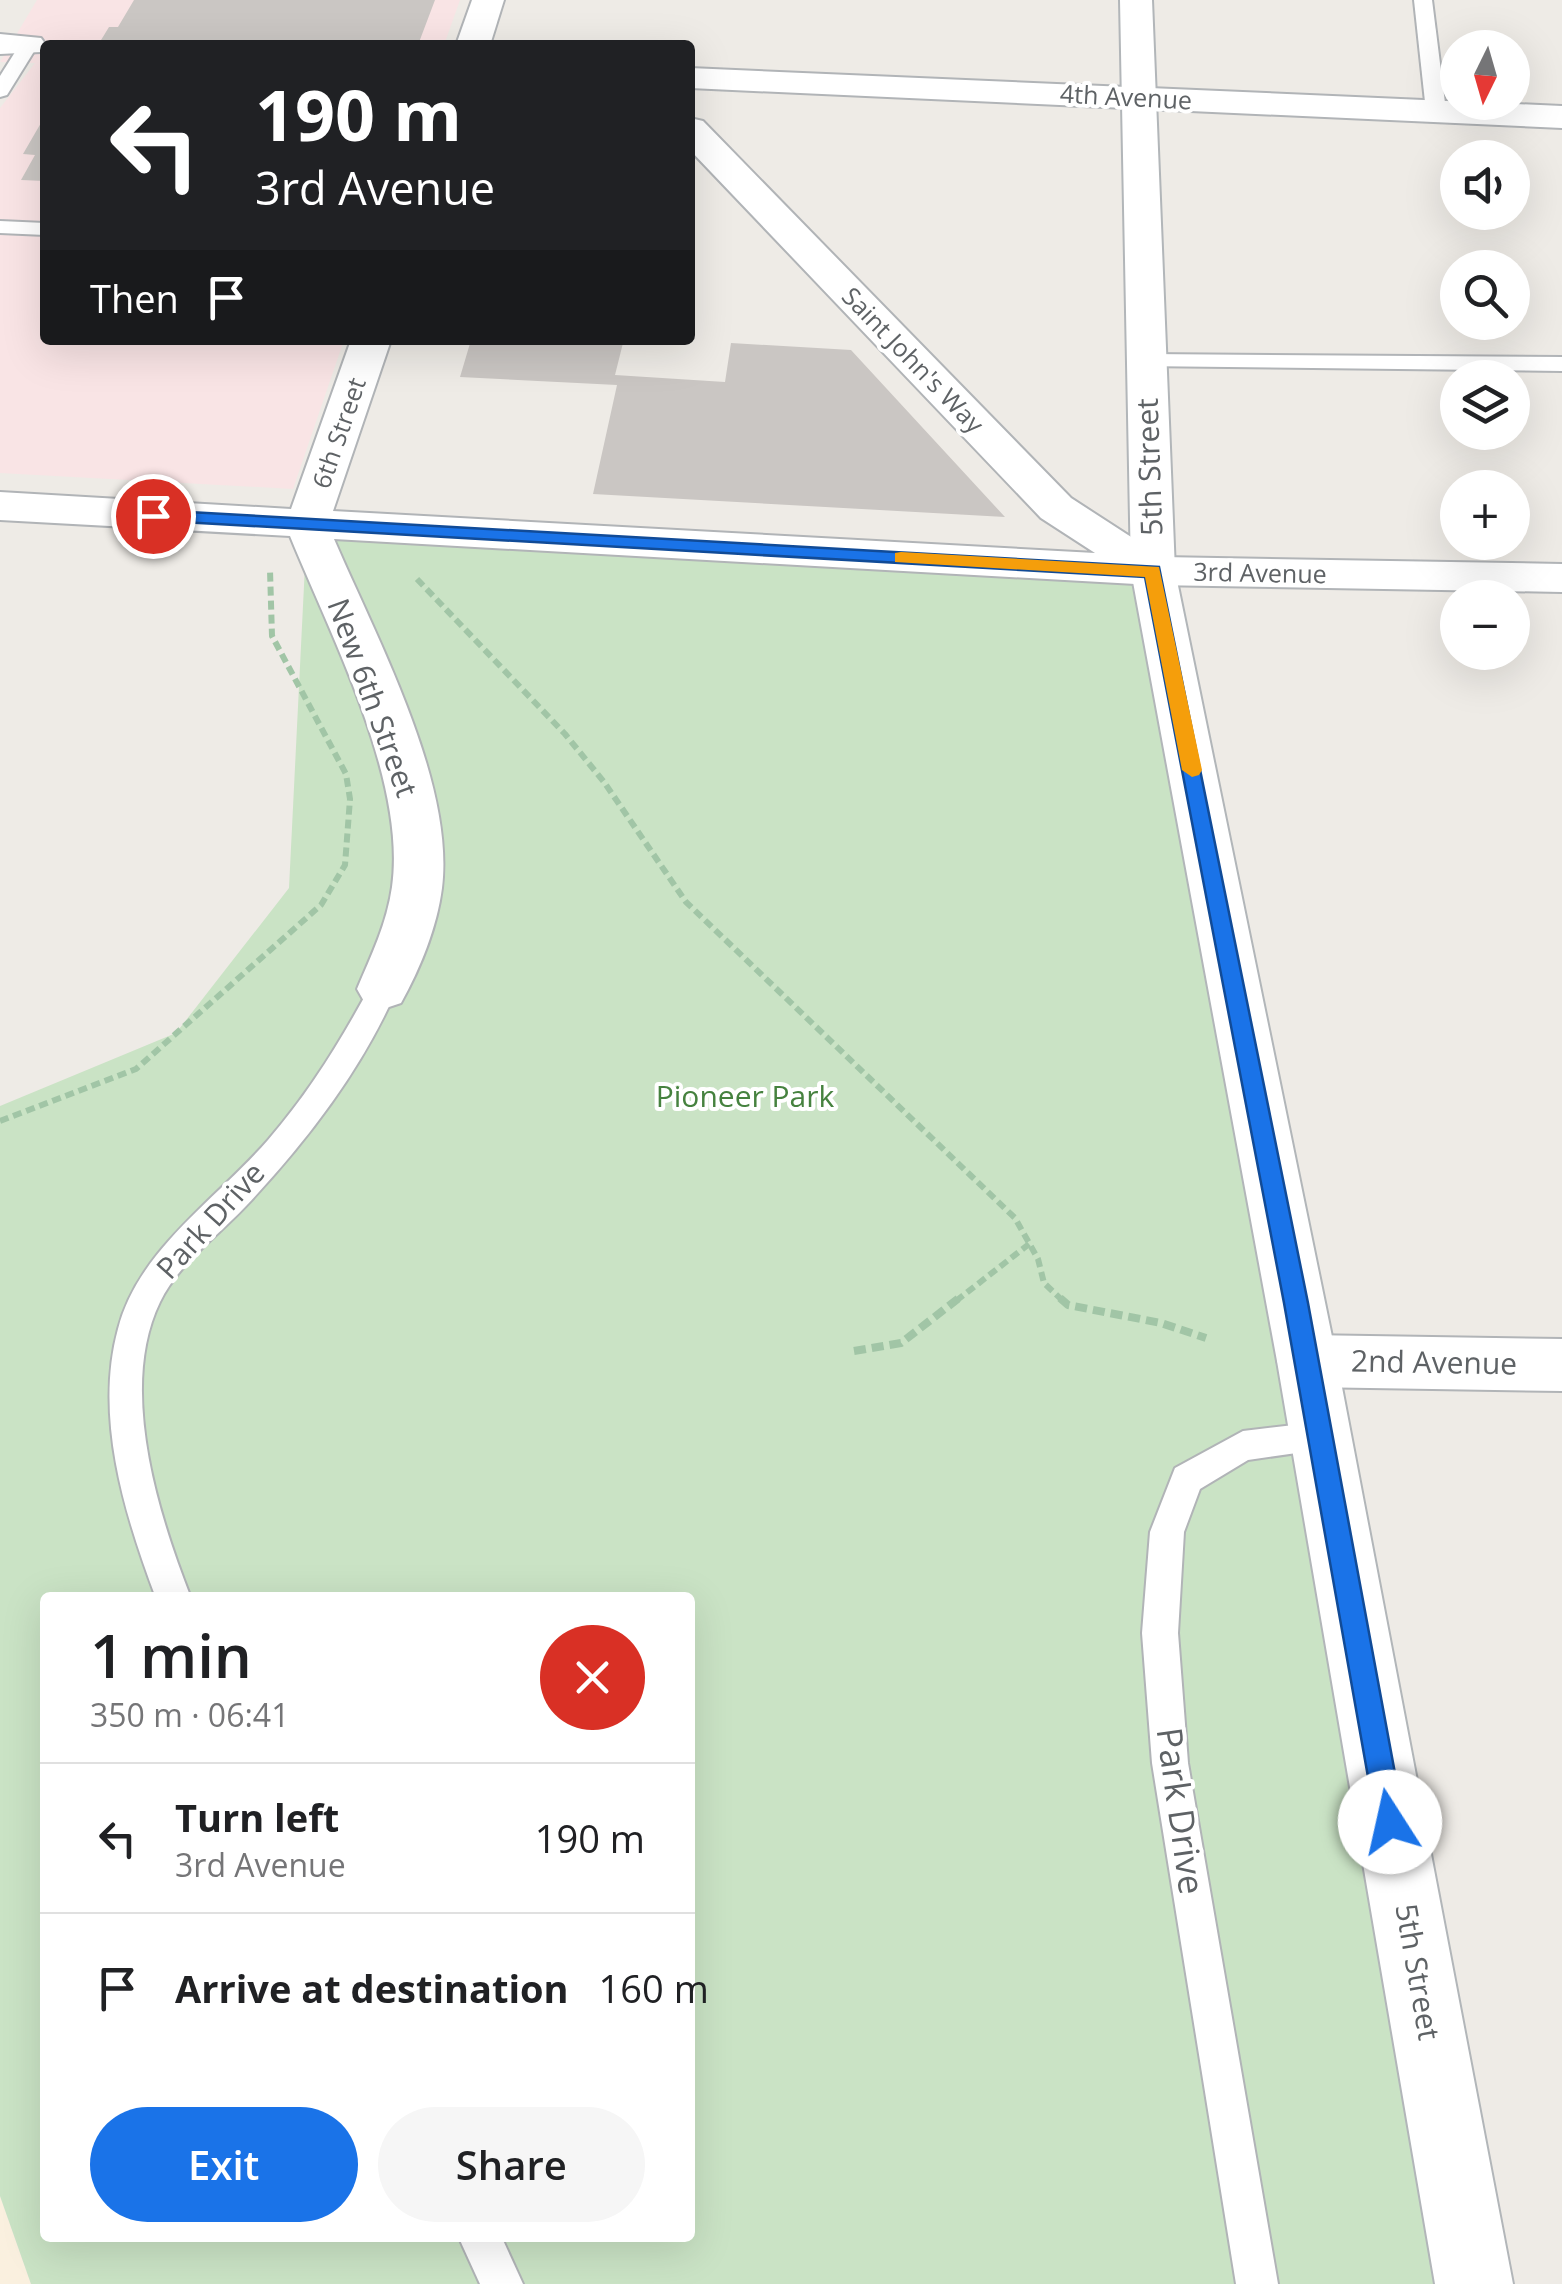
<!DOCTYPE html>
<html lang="en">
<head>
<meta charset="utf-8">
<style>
	:root { --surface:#fff; --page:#f6f6f6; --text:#202124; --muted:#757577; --line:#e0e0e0; --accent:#1a73e8 }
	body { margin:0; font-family:"Open Sans",sans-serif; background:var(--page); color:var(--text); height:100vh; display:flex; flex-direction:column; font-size:38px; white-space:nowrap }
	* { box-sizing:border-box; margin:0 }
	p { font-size:32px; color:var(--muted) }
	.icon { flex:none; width:55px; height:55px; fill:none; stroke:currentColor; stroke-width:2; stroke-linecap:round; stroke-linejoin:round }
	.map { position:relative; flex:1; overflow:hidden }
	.drawer { position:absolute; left:40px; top:1592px; width:655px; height:650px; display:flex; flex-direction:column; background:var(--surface); border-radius:10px; box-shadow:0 10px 40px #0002 }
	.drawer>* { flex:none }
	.hud { position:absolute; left:40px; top:40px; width:655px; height:305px; border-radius:10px; box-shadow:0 10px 40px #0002; background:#202124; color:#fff; overflow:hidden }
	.needle { width:65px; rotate:185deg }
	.controls { position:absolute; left:1440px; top:30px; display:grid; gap:20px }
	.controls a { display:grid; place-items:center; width:90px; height:90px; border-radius:50%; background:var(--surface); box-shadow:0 10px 40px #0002; font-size:50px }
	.pin { position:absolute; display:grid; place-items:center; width:85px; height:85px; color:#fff; margin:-42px; border:5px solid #fff; border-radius:50%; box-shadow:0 2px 10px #0007 }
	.me { position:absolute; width:110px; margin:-55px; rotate:350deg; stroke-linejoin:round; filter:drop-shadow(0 0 8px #0008) }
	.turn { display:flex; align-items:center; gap:35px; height:210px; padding:0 50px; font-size:45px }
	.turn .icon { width:130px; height:130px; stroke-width:2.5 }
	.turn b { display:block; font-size:70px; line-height:85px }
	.then { display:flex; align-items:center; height:95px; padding:0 50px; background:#0003; gap:20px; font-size:38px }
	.round { display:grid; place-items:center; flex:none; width:105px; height:105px; border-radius:52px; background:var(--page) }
	.overview { display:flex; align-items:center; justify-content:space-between; height:170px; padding:0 50px }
	h1 { font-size:60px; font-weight:600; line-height:75px }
	.button { display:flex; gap:20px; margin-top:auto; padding:20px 50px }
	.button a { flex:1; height:115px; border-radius:60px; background:var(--accent); color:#fff; font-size:40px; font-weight:600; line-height:115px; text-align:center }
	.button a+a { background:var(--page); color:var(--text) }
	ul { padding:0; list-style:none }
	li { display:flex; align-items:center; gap:30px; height:150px; padding:0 50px; border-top:2px solid var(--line) }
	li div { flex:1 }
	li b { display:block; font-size:38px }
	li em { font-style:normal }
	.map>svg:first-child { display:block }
	.commercial { fill:#faf0df }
	.medical { fill:#f9e4e5 }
	.green { fill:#cae3c5; fill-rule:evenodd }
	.building { fill:#cac6c3 }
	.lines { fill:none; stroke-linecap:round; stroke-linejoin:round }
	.lane-casing { stroke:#b1b4b7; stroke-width:4 }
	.street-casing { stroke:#b1b4b7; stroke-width:4 }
	.secondary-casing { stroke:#b2b6b9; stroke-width:4 }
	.path-far1 { stroke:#a1c5a6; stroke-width:6; stroke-dasharray:9 5; stroke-linecap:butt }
	.path { stroke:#a1c5a6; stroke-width:8; stroke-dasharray:12 6; stroke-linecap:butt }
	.lane { fill:#fff; fill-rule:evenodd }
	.street { fill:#fff; fill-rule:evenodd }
	.secondary { fill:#fff; fill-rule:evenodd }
	.route { fill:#1a73e8; stroke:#114b97; stroke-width:2.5 }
	.slow { fill:#f59e0b }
	.labels { text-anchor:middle; stroke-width:8; stroke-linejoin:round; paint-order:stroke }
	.far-street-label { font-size:25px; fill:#5e6265; stroke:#fff }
	.street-label { font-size:30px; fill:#5e6265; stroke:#fff }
	.park-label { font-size:30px; fill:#46823f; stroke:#fff }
	.near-street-label { font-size:35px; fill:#5e6265; stroke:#fff }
</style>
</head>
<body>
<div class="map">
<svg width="1562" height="2284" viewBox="0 0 1562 2284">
	<rect width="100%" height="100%" fill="#eeebe6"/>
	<path class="commercial" d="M0,2196L31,2284H0Z"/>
	<path class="medical" d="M37,0H460L444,45H45V340H344L293,489L0,473V108L35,63L0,62Z"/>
	<path class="green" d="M307,525L1153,571L1474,2284H31L0,2196V1106L176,1033L289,888ZM45,1598H690V2238H45Z"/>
	<g class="building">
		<path d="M134,0H435L418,45H98L109,27H118Z"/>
		<path d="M45,116V181L21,180L35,155L23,154Z"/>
		<path d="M471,340L623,343L615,375L725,382L731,343L851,350L1005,517L593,494L617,385L460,377Z"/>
	</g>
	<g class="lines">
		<g class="lane-casing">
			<g id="lane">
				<path d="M1414,0H1432L1446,111L1436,117L1426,111Z"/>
				<path d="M29,39L38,45L7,95L0,97V76L22,41Z"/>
				<path d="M0,221L45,223V235L0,233Z"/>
				<path d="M1147,354L1562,357V371L1139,366L1136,361L1139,356Z"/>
				<path d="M383,978L393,981L397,989C361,1071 307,1141 246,1206C217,1237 178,1264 160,1302C118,1388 158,1514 191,1598H156C125,1516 94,1417 118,1329C138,1250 217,1199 268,1140C311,1090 342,1039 373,981Z"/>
				<path d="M1320,1422L1332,1426L1337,1437L1332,1448L1248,1460L1200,1489L1184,1532L1178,1633L1188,1763L1278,2284H1236L1152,1763L1142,1633L1150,1532L1175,1468L1243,1431Z"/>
				<path d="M459,2238H502L523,2284H480Z"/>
			</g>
		</g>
		<g class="street-casing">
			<g id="street">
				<path d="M472,0H504L490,45H456Z"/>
				<path d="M0,34L41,38L46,45L41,52L0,54Z"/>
				<path d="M690,68L1562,106V128L690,88Z"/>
				<path d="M690,118L703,121L1071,498L1162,557L1562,564V592L1153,585L334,539C375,635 455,782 442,888C437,927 420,969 401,1003L383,1009L365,1003L357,989C371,956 387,923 392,887C407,781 330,634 290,536L0,520V492L291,509L351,340H391L333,511L1095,553L1041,518L690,150Z"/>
				<path d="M1307,1335L1562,1339V1391L1307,1387L1286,1379L1277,1361L1286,1343Z"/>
			</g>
		</g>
		<g class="secondary-casing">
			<path id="secondary" d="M1120,0H1152L1175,571L1337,1361L1513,2284H1435L1277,1361L1131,571Z"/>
		</g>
		<g class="path-far1">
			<path d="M417,579L565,734L604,782L686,902L1015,1218L1038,1259L1044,1283L1063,1301"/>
			<path d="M0,1121L136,1069L321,905L345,865L350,799L346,774L272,636L270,570"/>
			<path d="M956,1301L1029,1244"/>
		</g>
		<g class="path">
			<path d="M1060,1298L1068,1305L1161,1323L1206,1338"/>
			<path d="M854,1351L901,1343L959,1298"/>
		</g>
		<use href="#lane" class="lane"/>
		<use href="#street" class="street"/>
		<use href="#secondary" class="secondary"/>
	</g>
	<path class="route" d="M153,510L1159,567L1308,1303L1404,1822L1400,1832L1390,1836L1380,1832L1376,1822L1284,1303L1145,577L147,520L144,516Z"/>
	<path class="slow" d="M901,552L1159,567L1202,770L1199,775L1192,777L1182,770L1145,577L895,562V553Z"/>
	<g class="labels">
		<g class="far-street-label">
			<text transform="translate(1126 97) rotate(3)" y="9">4th Avenue</text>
			<text transform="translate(913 360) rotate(46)" y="9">Saint John's Way</text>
			<text transform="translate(339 433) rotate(-71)" y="9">6th Street</text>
			<text transform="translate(1260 573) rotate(1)" y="9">3rd Avenue</text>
		</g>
		<g class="street-label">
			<text transform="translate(1150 467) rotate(-92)" y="10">5th Street</text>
			<text transform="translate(372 698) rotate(70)" y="10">New 6th Street</text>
			<text transform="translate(211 1221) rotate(-48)" y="10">Park Drive</text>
			<text transform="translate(1434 1363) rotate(1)" y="10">2nd Avenue</text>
			<text transform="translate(1417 1972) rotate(80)" y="10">5th Street</text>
		</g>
		<g class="park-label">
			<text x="745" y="1107">Pioneer Park</text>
		</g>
		<g class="near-street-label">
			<text transform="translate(1180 1811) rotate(82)" y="12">Park Drive</text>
		</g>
	</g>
</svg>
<div class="controls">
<a><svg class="needle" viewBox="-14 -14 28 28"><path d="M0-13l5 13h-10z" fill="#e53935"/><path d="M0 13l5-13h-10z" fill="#757577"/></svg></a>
<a><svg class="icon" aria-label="sound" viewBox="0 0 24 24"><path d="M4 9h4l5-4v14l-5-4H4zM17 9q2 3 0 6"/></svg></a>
<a><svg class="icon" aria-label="search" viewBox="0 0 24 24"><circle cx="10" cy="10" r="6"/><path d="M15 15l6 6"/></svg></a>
<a><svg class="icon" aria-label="layers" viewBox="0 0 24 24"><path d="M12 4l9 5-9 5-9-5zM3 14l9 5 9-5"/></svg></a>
<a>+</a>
<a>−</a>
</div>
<div class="pin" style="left:153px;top:516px;background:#d93025"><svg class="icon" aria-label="arrive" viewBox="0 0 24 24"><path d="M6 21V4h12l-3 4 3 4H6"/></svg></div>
<svg class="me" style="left:1390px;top:1822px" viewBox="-20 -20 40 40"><circle r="19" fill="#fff"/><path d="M0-13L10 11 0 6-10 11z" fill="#1a73e8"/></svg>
<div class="hud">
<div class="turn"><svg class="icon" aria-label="left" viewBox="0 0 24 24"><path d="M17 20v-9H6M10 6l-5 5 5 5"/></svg><div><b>190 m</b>3rd Avenue</div></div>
<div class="then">Then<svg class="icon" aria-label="arrive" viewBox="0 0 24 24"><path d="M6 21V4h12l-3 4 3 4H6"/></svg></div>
</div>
<section class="drawer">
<div class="overview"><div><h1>1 min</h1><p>350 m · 06:41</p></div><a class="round" style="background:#d93025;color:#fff"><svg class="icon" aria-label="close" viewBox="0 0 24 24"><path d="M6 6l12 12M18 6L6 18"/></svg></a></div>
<ul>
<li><svg class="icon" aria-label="left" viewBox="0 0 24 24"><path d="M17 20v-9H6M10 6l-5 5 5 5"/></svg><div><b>Turn left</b><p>3rd Avenue</p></div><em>190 m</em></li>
<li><svg class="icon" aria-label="arrive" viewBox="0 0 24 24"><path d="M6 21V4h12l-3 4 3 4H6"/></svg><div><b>Arrive at destination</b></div><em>160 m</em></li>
</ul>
<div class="button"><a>Exit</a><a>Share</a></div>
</section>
</div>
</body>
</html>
